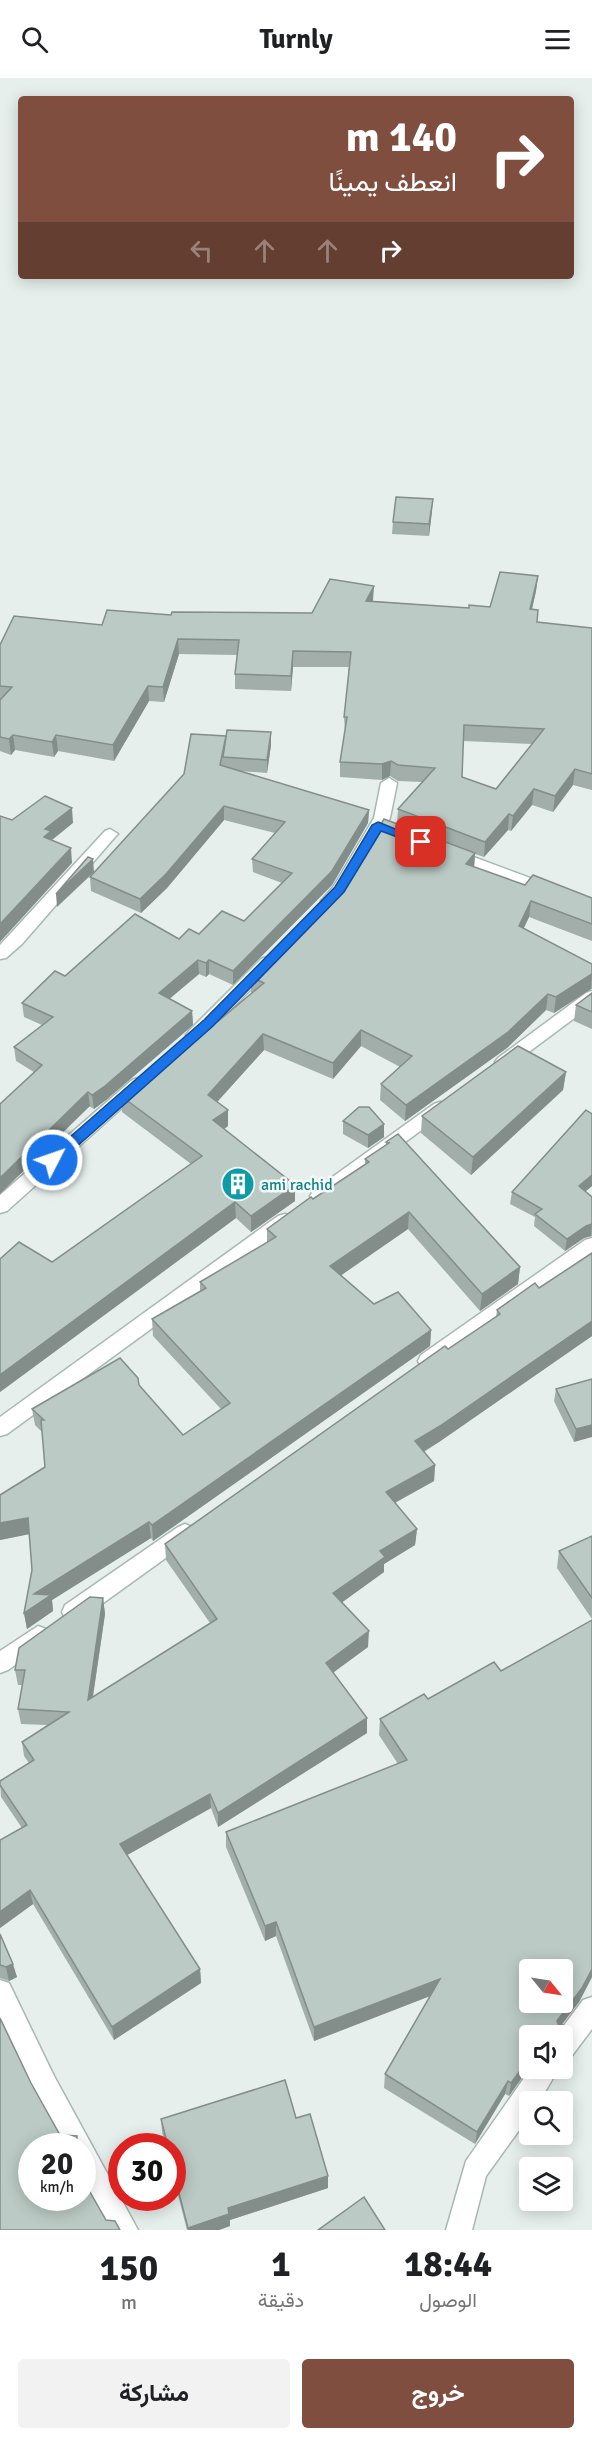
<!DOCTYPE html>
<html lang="ar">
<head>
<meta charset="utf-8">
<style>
	:root { --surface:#fff; --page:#f2f2f2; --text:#202124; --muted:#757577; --accent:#7f4e3f }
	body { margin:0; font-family:Signika,Vazirmatn,sans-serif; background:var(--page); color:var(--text); direction:rtl; height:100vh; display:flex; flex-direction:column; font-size:22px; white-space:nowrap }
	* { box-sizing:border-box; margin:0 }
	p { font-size:20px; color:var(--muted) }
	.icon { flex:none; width:33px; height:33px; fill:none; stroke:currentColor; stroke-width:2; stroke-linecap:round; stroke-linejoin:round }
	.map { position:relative; height:2152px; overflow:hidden; direction:ltr }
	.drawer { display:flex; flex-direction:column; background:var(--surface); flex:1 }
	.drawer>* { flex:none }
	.top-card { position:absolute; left:18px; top:18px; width:556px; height:183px; border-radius:6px; box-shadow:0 3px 15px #0003; direction:rtl; background:#7f4e3f; color:#fff; overflow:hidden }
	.needle { width:39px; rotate:120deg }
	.fabs { position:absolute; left:519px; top:1881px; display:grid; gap:12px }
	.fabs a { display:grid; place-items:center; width:54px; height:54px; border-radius:6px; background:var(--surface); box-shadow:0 3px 15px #0003; font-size:30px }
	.speed { position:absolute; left:18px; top:2055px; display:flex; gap:12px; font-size:30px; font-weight:700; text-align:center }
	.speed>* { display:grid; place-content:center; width:78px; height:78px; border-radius:50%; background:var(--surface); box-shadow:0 3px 15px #0003; line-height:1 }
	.speed small { font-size:15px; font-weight:400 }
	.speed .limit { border:9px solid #d22; background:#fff; color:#111 }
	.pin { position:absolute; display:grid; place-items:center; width:51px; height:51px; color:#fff; margin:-26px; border-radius:12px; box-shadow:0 3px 9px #0006 }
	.me { position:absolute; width:66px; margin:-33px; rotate:49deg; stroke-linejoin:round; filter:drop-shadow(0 0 4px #0008) }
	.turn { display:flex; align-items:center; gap:21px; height:126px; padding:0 18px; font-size:27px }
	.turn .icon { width:78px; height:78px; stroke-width:2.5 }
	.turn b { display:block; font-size:42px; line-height:51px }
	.lanes { display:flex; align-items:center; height:57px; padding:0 18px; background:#0003; justify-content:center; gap:30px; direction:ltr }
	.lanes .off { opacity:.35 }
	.eta { display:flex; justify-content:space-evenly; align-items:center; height:102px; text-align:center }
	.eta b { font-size:36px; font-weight:700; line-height:42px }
	.primary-button { display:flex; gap:12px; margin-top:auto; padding:12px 18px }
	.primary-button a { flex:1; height:69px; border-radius:6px; background:var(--accent); color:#fff; font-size:24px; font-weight:700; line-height:69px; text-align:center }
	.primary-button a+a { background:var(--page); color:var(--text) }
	header { display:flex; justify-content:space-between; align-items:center; height:78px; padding:0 18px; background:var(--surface); font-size:27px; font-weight:700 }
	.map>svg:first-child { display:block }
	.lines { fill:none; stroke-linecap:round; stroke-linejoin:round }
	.minor-casing { stroke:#a8b8b2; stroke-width:3 }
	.minor { fill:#fff; fill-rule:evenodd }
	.wall { fill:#a1aea9; fill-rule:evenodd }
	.shaded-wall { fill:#838d89 }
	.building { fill:#bbcac4; stroke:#838d89; stroke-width:1.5; fill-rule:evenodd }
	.route { fill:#1a73e8; stroke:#114b97; stroke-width:1.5 }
	.labels { text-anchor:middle; stroke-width:5; stroke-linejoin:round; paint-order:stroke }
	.culture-label { font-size:16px; fill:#0d838f; stroke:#f7fbf9; text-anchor:start }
</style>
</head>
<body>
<header><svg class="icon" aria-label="menu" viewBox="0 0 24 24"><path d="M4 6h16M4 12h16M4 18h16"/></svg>Turnly<svg class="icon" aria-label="search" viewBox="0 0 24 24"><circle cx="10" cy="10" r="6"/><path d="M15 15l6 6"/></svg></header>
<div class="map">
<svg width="592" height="2152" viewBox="0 0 592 2152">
	<rect width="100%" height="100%" fill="#e6efeb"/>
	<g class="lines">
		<g class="minor-casing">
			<g id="minor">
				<path d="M389,700L397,705L390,740L348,811L335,827H323L321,823L334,808L374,740L381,705Z"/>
				<path d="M110,751L118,756L115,759L22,866L6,880L0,881V867L105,753Z"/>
				<path d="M452,771L592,823V834L446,780L444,776L446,772Z"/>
				<path d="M267,879L273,881L275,885L273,889L201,961H189L186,957L189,953L261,881Z"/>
				<path d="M592,913V927L510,988H498L495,984L498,980L586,915Z"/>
				<path d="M138,1000L144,1002L147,1006L144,1010L7,1133L0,1135V1117L132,1002Z"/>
				<path d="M440,1024L446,1026L449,1030L446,1034L325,1123L319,1125L313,1123L310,1118L313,1113L434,1026Z"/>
				<path d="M285,1136L292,1138L294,1143L292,1148L7,1356L0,1358V1339L278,1138Z"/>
				<path d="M592,1160V1177L435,1289L428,1291L421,1289L418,1283L421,1277L585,1162Z"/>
				<path d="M185,1446L192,1449L195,1455L192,1461L81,1541L73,1543L65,1541L62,1534L65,1527L178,1449Z"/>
				<path d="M38,1548L46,1551L49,1558L46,1565L8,1592L0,1595V1573Z"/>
				<path d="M0,1902L9,1905L54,1998L138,2152H110L82,2102V2068H65L36,2016L0,1941Z"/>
				<path d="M592,1919V1951L571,1979L562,1982V1958H556L583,1922Z"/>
				<path d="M531,1990H559L539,2024H530V2037L486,2098L472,2152H446L466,2083Z"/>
			</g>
		</g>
		<use href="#minor" class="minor"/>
	</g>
	<g class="wall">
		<path d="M432,433L429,458L392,456L393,444Z"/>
		<path d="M538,498L536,513L532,532L537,544L592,550V712L573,707L553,734L532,727L511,753L508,752L484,779L475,776L474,789L525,807L592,820V863L529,839L524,850L592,886V911H591L554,935L546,932L507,970L405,1043L380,1022L381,1006L400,989L361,968L333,1001L264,972L217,1024L228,1048L224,1051L295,1123L251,1154L236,1140L0,1314V1181L52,1184L191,1086L122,1034L121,1018L217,944L251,915V899L348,801L397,746L398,731L422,704L398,703L390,698L382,702L340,699V684L345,654L344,639L349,589H293L291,613L235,611V596L237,577L179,576L164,624L149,623L114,683L58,673L54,679L15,672L11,677L0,673V567L102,547L171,537L312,535L373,523L469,530L490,529ZM463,663L532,666L496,711L462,699Z"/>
		<path d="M271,654V667L267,695L239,693L369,732L368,745L332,807L233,907L209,896L206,899L199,896L169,920L192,933L193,947L106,1022L94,1031L16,983L14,969L42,947L24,939L22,925L65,898L179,861L244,843L282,805L253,794L252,781L275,755L224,742L167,810L141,835L91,813L90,799L226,662Z"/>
		<path d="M592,915V951L574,943L576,927Z"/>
		<path d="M566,994L563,1012L471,1097L421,1055L422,1038Z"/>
		<path d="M592,1036V1108L585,1114L592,1119V1158L584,1160L565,1173L534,1148L535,1139L510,1126L512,1114Z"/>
		<path d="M343,1043L384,1046V1059L368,1070L343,1056Z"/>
		<path d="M386,1064L520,1189L518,1206L480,1233L408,1151L341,1197L374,1226L431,1252L430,1268L153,1463L151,1460L52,1522L53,1533L27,1551L24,1535L32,1492L29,1456L0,1462V1417L45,1389L42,1354L35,1347L32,1331L139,1307L183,1357L221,1331L153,1258L152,1241L200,1213V1204L267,1165V1151L365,1086V1081L386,1067Z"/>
		<path d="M592,1175V1258L439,1364L424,1374L435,1387L434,1403L395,1425L417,1451L415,1467L384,1486V1494L342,1524L368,1569L333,1594L367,1655L218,1749L211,1730L127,1777L200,1891L201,1905L114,1962L33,1826L0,1850V1762L22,1750L1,1719L0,1703L29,1685L24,1678L22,1664L47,1647L21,1646L18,1631L22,1607H18L15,1592L103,1520L105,1536L93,1619L210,1545L166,1482L165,1466L448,1271L496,1239L497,1232L539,1210Z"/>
		<path d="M592,1301L574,1364L554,1323L556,1311Z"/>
		<path d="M592,1458V1541L557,1490L559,1473Z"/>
		<path d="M592,1542V1899L579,1924L530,1958V1989L509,2018L505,2016L475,2066L384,2010L385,1996L430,1918L314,1963L276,1858L265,1863L226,1769V1754L398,1686L379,1657L380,1641L428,1621L501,1593Z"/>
		<path d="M0,1856L17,1899L9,1903L0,1900Z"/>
		<path d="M296,2040L328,2098V2110L230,2142V2148L219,2152H187L172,2094V2068H166L162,2054L161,2041Z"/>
	</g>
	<g class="shaded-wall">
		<path d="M433,421L432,433L429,458V446Z"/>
		<path d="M538,498L536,513L528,547L530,531Z"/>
		<path d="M374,508L373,523H366Z"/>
		<path d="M178,561L179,576L164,624L163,609Z"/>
		<path d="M293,573V589L291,613V598Z"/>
		<path d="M148,608L149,623L114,683L113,667Z"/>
		<path d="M271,654V667L267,695V682Z"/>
		<path d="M13,657L15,672L11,677L9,661Z"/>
		<path d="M56,657L58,673L54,679L52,664Z"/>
		<path d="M391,683L390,698L382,702V686Z"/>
		<path d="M575,691L573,707L553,734L555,718Z"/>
		<path d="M534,711L532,727L511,753L513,738Z"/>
		<path d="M224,728V742L167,810L141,835L140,821Z"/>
		<path d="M72,730L73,745L52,762L44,759L45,751Z"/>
		<path d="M369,732L368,745L332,807L233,907V893Z"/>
		<path d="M509,736L508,752L484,779L485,764Z"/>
		<path d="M71,770L72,785L0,864V846Z"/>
		<path d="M475,775L474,791L466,786Z"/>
		<path d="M93,781L94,794L57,829L56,816Z"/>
		<path d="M531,823L529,839L517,864L519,848Z"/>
		<path d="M198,882L199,896L160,929L159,915Z"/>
		<path d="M209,882V896L206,899V885Z"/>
		<path d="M592,896L591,911L554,935L556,919Z"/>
		<path d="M548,916L546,932L507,970L405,1043L406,1027Z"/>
		<path d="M192,933L193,947L106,1022L94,1031L92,1017Z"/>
		<path d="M361,952V968L333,1001V985Z"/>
		<path d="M263,956L264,972L209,1033L208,1017Z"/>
		<path d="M566,994L563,1012L471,1097L473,1079Z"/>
		<path d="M88,1014L90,1028L0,1116V1100Z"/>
		<path d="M228,1032V1048L214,1058L213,1042Z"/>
		<path d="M384,1046V1059L368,1070V1057Z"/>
		<path d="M592,1097V1108L577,1120L579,1108Z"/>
		<path d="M295,1107V1123L251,1154V1138Z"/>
		<path d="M235,1124L236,1140L0,1314V1297Z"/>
		<path d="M409,1134L408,1151L330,1205V1188Z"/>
		<path d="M592,1146L591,1158L584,1160L565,1173L567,1161L586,1148Z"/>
		<path d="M520,1189L518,1206L480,1233L482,1216Z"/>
		<path d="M592,1243V1258L439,1364L414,1379L415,1363Z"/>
		<path d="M431,1252L430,1268L153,1463L152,1447Z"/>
		<path d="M592,1347V1359L574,1364L576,1351Z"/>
		<path d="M435,1387L434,1403L385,1430L386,1414Z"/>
		<path d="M28,1440L30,1456L0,1462V1445Z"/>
		<path d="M149,1444L151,1460L52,1522L53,1533L27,1551L24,1535L34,1516Z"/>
		<path d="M417,1451L415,1467L384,1486V1494L333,1531V1515L380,1473Z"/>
		<path d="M103,1520L105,1536L90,1637L88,1622Z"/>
		<path d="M369,1553L368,1569L326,1600V1585Z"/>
		<path d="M367,1640V1655L218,1749V1735Z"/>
		<path d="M210,1716L211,1730L122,1780L120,1766Z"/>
		<path d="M30,1812L33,1826L0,1850V1834Z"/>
		<path d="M276,1844V1858L265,1863V1848Z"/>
		<path d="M13,1886L17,1899L9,1903L6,1889Z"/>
		<path d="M200,1891L201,1905L114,1962L112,1949Z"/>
		<path d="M592,1891V1899L579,1924L554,1957L557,1943Z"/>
		<path d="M440,1901L438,1915L314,1963V1949Z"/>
		<path d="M563,1947L560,1958H557Z"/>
		<path d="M530,1979L529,1989L509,2018L511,2005Z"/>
		<path d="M508,2003L505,2016L475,2066L477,2054Z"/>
		<path d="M328,2098V2110L230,2142V2148L219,2152H188V2150L228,2130Z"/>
	</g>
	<g class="building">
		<path d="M396,419L433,421L429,446L393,444Z"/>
		<path d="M500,494L538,498L530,531L538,532L537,544L592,550V696L575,691L555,718L534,711L513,738L509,736L485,764L398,731L435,690L398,687L391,683L382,686L340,684L347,639H344L351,574L293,573L291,598L235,596L239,562L178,561L163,609L148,608L113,667L56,657L52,664L13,657L9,661L0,659V622L12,609L0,608V567L14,538L102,547L107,532L171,537L172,534L312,535L330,501L374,508L366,523L469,530V527L490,529ZM464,647L544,651L496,711L462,699Z"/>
		<path d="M227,652L271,654L267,682L223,679Z"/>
		<path d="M191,656L226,658L220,687L369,732L332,793L233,893L209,882L206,885L198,882L159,915L192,933L105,1008L92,1017L88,1014L0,1100V1026L42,987L14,969L53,939L22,925L55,893L65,898L135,836L179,861L189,851L199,856L222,833L244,843L292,795L252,781L285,744L224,728L166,796L140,821L90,799L184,696Z"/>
		<path d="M45,718L72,730L45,751L51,753L44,759L71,770L0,846V738L12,742Z"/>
		<path d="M384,741L475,775L466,786L525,807L533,797L592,820V846L531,823L519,848L592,886V896L556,919L548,916L508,954L406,1027L381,1006L412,978L361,952L333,985L263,956L208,1017L228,1032L213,1042L295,1107L251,1138L235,1124L0,1297V1181L19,1164L52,1184L202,1078L121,1018L210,940L217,944L264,905L251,899L348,801Z"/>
		<path d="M88,779L93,781L56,816Z"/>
		<path d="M592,915V934L576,927Z"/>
		<path d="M518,968L566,994L473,1079L422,1038Z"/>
		<path d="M359,1029H369L384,1046L368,1057L343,1043Z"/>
		<path d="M586,1032L592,1036V1097L579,1108L592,1119V1146L586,1148L567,1161L535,1136L542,1131L512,1114Z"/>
		<path d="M398,1056L520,1189L482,1216L409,1134L330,1188L374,1226L398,1214L431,1252L152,1447L149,1444L34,1516L51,1517L24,1535L32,1492L28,1440L0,1445V1417L45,1389L41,1342H44L32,1331L120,1280L138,1300L139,1307L183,1357L230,1325L152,1241L206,1210L200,1204L276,1159L267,1151L311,1119L313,1121L369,1084L365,1081L389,1065L386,1064Z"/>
		<path d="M592,1175V1243L440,1348L415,1363L435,1387L386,1414L417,1451L380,1473L385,1479L333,1515L369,1553L326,1585L367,1640L218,1735L210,1716L120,1766L200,1891L112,1949L30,1812L0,1834V1762L27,1747L0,1707V1703L34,1682L22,1664L69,1634L18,1631L25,1592H15L19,1570L90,1519L103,1520L88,1622L217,1541L165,1466L445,1268L448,1271L500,1236L497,1232L535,1205L539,1210Z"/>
		<path d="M592,1301V1347L576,1351L556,1311Z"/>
		<path d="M592,1458V1520L559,1473Z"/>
		<path d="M592,1542V1891L582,1910L557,1943L558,1946L563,1947L557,1958H530V1979L511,2005L508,2003L477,2054L385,1996L440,1901L314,1949L276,1844L265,1848L226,1754L407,1682L380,1641L424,1616L428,1621L494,1584L501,1593ZM530,1892H562V1924H530Z"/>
		<path d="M0,1856L13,1886L6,1889L0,1887Z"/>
		<path d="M0,1940L31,2005L60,2057L77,2058V2068H32V2120H82V2100L106,2142L115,2143L120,2152H0Z"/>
		<path d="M285,2002L296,2040L310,2036L328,2098L228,2130L229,2136L188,2150L172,2088V2068H168L161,2041Z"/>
		<path d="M364,2119L385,2152H318Z"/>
	</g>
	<path class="route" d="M378,744L427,764L421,768L381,753L344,814L213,948L57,1086H47L45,1082L47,1079L204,942L335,809L372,747Z"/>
	<defs>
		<g id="building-disc" transform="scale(1.725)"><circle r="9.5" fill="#0f9aa8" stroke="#f7fbf9"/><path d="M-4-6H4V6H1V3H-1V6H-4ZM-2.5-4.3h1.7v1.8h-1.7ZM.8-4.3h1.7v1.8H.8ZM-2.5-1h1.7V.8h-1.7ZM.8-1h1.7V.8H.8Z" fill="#fff"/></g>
	</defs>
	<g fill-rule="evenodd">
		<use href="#building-disc" x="238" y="1106"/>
	</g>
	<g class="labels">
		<g class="culture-label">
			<text x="261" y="1112">ami rachid</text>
		</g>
	</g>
</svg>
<div class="fabs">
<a><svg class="needle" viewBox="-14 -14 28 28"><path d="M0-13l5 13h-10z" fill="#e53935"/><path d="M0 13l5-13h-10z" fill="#757577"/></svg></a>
<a><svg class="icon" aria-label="sound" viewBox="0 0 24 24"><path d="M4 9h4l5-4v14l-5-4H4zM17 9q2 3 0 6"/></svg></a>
<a><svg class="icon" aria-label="search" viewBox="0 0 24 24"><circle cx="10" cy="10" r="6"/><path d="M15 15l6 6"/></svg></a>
<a><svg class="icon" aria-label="layers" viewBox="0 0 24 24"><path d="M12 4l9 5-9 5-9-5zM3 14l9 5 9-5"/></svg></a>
</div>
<div class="speed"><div>20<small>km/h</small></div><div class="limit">30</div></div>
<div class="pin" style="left:421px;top:764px;background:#d93025"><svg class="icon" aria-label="arrive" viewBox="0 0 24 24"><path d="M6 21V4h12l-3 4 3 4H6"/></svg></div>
<svg class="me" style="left:52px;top:1082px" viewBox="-20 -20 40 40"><circle r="17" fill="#1a73e8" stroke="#fff" stroke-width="3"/><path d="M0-11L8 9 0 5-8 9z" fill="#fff"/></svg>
<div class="top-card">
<div class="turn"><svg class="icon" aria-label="right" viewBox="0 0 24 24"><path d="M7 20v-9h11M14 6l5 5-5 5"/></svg><div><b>140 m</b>انعطف يمينًا</div></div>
<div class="lanes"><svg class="icon off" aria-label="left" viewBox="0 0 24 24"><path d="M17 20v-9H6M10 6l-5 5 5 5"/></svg><svg class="icon off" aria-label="ahead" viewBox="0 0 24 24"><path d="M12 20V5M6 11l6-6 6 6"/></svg><svg class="icon off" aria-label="ahead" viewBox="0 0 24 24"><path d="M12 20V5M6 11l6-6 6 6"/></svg><svg class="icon" aria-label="right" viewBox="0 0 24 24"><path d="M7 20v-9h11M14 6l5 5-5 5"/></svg></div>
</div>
</div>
<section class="drawer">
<div class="eta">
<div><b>18:44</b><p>الوصول</p></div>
<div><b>1</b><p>دقيقة</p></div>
<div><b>150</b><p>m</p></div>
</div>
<div class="primary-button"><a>خروج</a><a>مشاركة</a></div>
</section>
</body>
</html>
